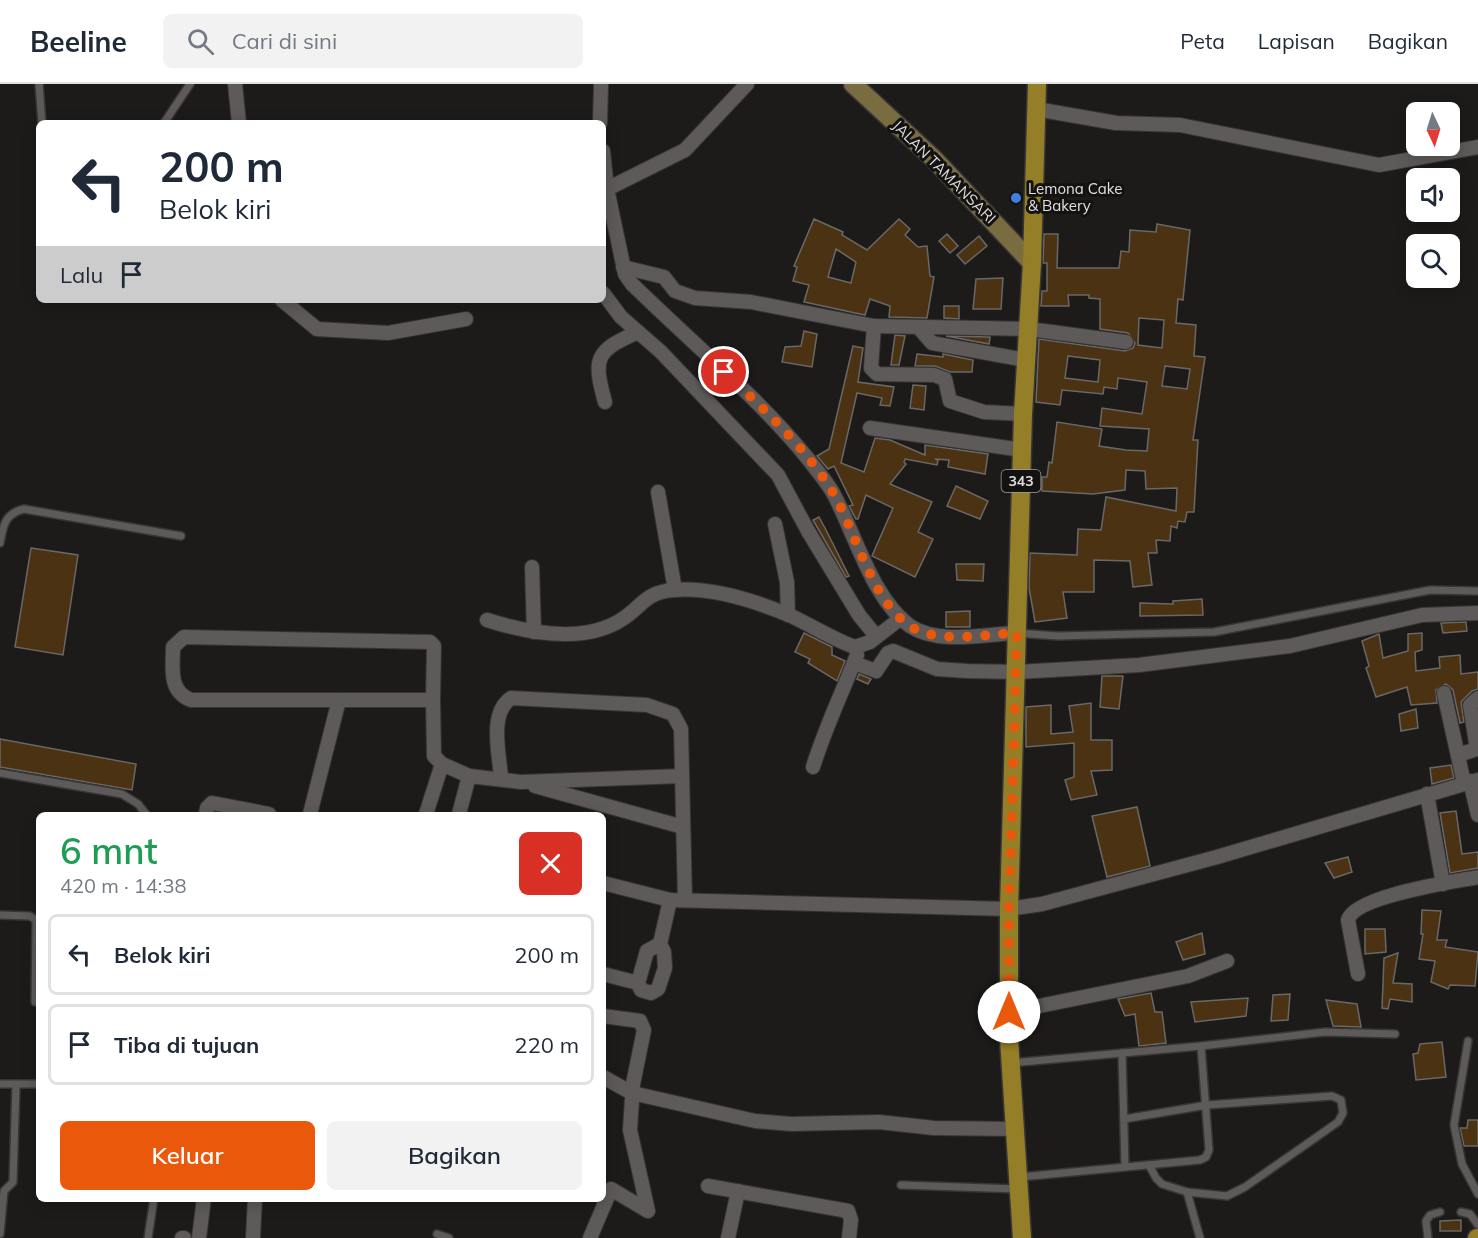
<!DOCTYPE html>
<html lang="id">
<head>
<meta charset="utf-8">
<style>
	:root { --surface:#fff; --page:#f2f2f3; --text:#1f2937; --muted:#747a83; --line:#e0e1e3; --accent:#ea580c }
	body { margin:0; font-family:Mulish,sans-serif; background:var(--page); color:var(--text); height:100vh; display:flex; flex-direction:column; font-size:22px; white-space:nowrap }
	* { box-sizing:border-box; margin:0 }
	p { font-size:20px; color:var(--muted) }
	.icon { flex:none; width:33px; height:33px; fill:none; stroke:currentColor; stroke-width:2; stroke-linecap:round; stroke-linejoin:round }
	.map { position:relative; flex:1; overflow:hidden }
	.panel { position:absolute; left:36px; top:728px; width:570px; height:390px; display:flex; flex-direction:column; background:var(--surface); border-radius:9px; box-shadow:0 3px 15px #0003 }
	.panel>* { flex:none }
	.top-card { position:absolute; left:36px; top:36px; width:570px; height:183px; border-radius:9px; box-shadow:0 3px 15px #0003; background:#fff; color:var(--text); overflow:hidden }
	.needle { width:39px; rotate:176deg }
	.fabs { position:absolute; left:1406px; top:18px; display:grid; gap:12px }
	.fabs a { display:grid; place-items:center; width:54px; height:54px; border-radius:9px; background:var(--surface); box-shadow:0 3px 15px #0003; font-size:30px }
	.pin { position:absolute; display:grid; place-items:center; width:51px; height:51px; color:#fff; margin:-26px; border:3px solid #fff; border-radius:50%; box-shadow:0 2px 6px #0007 }
	.me { position:absolute; width:66px; margin:-33px; rotate:0deg; stroke-linejoin:round; filter:drop-shadow(0 0 4px #0008) }
	.turn { display:flex; align-items:center; gap:21px; height:126px; padding:0 24px; font-size:27px }
	.turn .icon { width:78px; height:78px; stroke-width:2.5 }
	.turn b { display:block; font-size:42px; line-height:51px }
	.then { display:flex; align-items:center; height:57px; padding:0 24px; background:#0003; gap:12px; font-size:22px }
	.round { display:grid; place-items:center; flex:none; width:63px; height:63px; border-radius:9px; background:var(--page) }
	.overview { display:flex; align-items:center; justify-content:space-between; height:102px; padding:0 24px }
	h1 { font-size:36px; font-weight:600; line-height:45px; color:#1e9e55 }
	.button { display:flex; gap:12px; margin-top:auto; padding:12px 24px }
	.button a { flex:1; height:69px; border-radius:9px; background:var(--accent); color:#fff; font-size:24px; font-weight:600; line-height:69px; text-align:center }
	.button a+a { background:var(--page); color:var(--text) }
	ul { padding:0; list-style:none }
	li { display:flex; align-items:center; gap:18px; height:81px; margin:0 12px 9px; padding:0 12px; border:3px solid var(--line); border-radius:9px }
	li div { flex:1 }
	li b { display:block; font-size:22px }
	li em { font-style:normal }
	header { display:flex; align-items:center; gap:36px; box-sizing:border-box; height:84px; padding:0 30px; background:var(--surface); border-bottom:2px solid var(--line) }
	header strong { font-size:28px }
	nav { display:flex; gap:33px; margin-inline-start:auto; font-size:21px }
	.search { width:420px; height:54px; background:var(--page); display:flex; align-items:center; gap:15px; box-sizing:border-box; padding:0 21px; border-radius:9px; color:var(--muted); font-size:22px }
	.map>svg:first-child { display:block }
	.building { fill:#4b3213; stroke:#6a6866; stroke-width:1.5; fill-rule:evenodd }
	.lines { fill:none; stroke-linecap:round; stroke-linejoin:round }
	.service-casing { stroke:#373635; stroke-width:10 }
	.minor-casing { stroke:#373635; stroke-width:16 }
	.secondary-casing { stroke:#373635; stroke-width:21 }
	.primary-casing { stroke:#373635; stroke-width:21 }
	.service { stroke:#5d5a59; stroke-width:7 }
	.minor { stroke:#5d5a59; stroke-width:14 }
	.secondary { stroke:#796c40; stroke-width:18 }
	.primary { stroke:#947e27; stroke-width:18 }
	.route { stroke:#ea580c; stroke-width:10; stroke-dasharray:0 18 }
	.shop-dot { fill:#3f7fe0; stroke:#141211; stroke-width:2 }
	.labels { text-anchor:middle; stroke-width:6; stroke-linejoin:round; paint-order:stroke }
	.shield { fill:#141211; stroke:#a3a1a0; stroke-width:1.5 }
	.shield-label { font-size:14px; font-weight:bold; fill:#e0dede }
	.street-label { font-size:15px; fill:#e0dede; stroke:#141211 }
	.poi-label { font-size:15px; fill:#e0dede; stroke:#141211; text-anchor:start }
</style>
</head>
<body>
<header>
<strong>Beeline</strong>
<div class="search"><svg class="icon" aria-label="search" viewBox="0 0 24 24"><circle cx="10" cy="10" r="6"/><path d="M15 15l6 6"/></svg>Cari di sini</div>
<nav><a>Peta</a><a>Lapisan</a><a>Bagikan</a></nav>
</header>
<div class="map">
<svg width="1478" height="1154" viewBox="0 0 1478 1154">
	<rect width="100%" height="100%" fill="#1d1b1a"/>
	<g class="building">
		<path d="M814,135L843,148L842,151L867,166L899,135L910,145L905,151L918,163L927,162L930,192L934,193L927,234L889,233L890,222L870,215L865,231L804,218L809,201L793,197L797,183L794,182ZM836,165L856,178L851,199L828,193Z"/>
		<path d="M1157,140L1190,146L1183,216L1178,215L1176,239L1196,241L1194,272L1205,273L1193,356H1198L1194,428H1187L1185,438L1178,437L1177,444L1171,442L1170,457L1156,456L1157,469H1148L1152,501L1133,503L1130,477L1094,476V508H1063L1067,534L1035,538L1029,504L1030,469L1077,471L1078,445L1101,446L1106,413L1176,427L1177,404L1146,405L1145,387L1126,386L1125,406L1093,410L1042,407V393H1047L1049,378L1052,379L1057,338L1102,345L1099,362L1126,366L1147,367L1149,345L1100,342L1102,324L1142,330L1147,298L1118,294L1117,305L1104,303L1103,310L1062,306L1060,321L1036,318L1039,255L1125,267L1133,264L1135,259L1128,249L1100,245V215L1089,214V211H1068L1069,222H1041L1042,207H1047V179H1043L1044,150H1058L1057,184H1119L1121,167L1129,168L1130,146L1156,148ZM1139,234L1164,236L1162,264L1138,261ZM1068,272L1100,276L1098,298L1065,294ZM1165,282L1190,285L1187,305L1162,302Z"/>
		<path d="M947,150L958,162L950,169L939,157Z"/>
		<path d="M979,152L987,162L965,180L957,171Z"/>
		<path d="M1003,194L1001,225H973L976,195Z"/>
		<path d="M944,222H959V235L944,234Z"/>
		<path d="M804,247L817,250L812,283L782,278L785,263L801,262Z"/>
		<path d="M895,251L905,252L899,281H891Z"/>
		<path d="M946,252L990,253L989,260Z"/>
		<path d="M853,262L863,264L858,298L894,303L890,322L880,321L882,314L857,309L841,379L864,388L875,354L890,356L925,371V361L988,370L985,390L948,383L949,376L935,375L938,376L937,381L905,375L904,378L906,380L890,400L932,418L918,448L933,455L915,493L872,472L893,424L866,411L858,435H856L849,422L853,421L834,382L828,385L817,372L829,365Z"/>
		<path d="M917,270L943,273V270L973,276L972,288H950L935,282H915Z"/>
		<path d="M913,301L926,302L924,326L910,324Z"/>
		<path d="M956,402L988,417L980,435L947,422Z"/>
		<path d="M819,433L826,446L849,492L846,493L813,436Z"/>
		<path d="M31,464L78,471L63,571L15,563Z"/>
		<path d="M956,480H984L983,497L957,496Z"/>
		<path d="M1202,515L1203,531L1140,532V519L1173,520V517Z"/>
		<path d="M970,527V543H946V528Z"/>
		<path d="M1466,538L1467,547L1443,549L1441,539Z"/>
		<path d="M804,549L832,563V571L845,577L837,597L808,579L810,575L795,568Z"/>
		<path d="M1422,549V566L1415,568L1416,587L1440,584L1439,573L1460,571L1461,590L1478,588V605L1472,607L1461,618L1464,638L1460,639L1453,606L1446,600L1436,606L1437,619L1411,621L1407,603L1376,613L1366,584L1369,582L1362,557L1379,550L1383,574L1408,567V550Z"/>
		<path d="M859,590L871,595L868,600L857,595Z"/>
		<path d="M1102,592H1123L1119,625L1100,623Z"/>
		<path d="M1091,619V656H1112V686L1091,687L1097,711L1071,716L1065,696L1074,693V659L1026,663V623L1051,621V650L1073,648L1069,622Z"/>
		<path d="M1416,625L1418,644L1401,647L1399,630Z"/>
		<path d="M0,655L136,680L132,706L0,683Z"/>
		<path d="M1451,681L1454,694L1432,700L1430,684Z"/>
		<path d="M1137,723L1150,782L1107,793L1092,732Z"/>
		<path d="M1456,727L1462,770L1478,768V784L1450,789L1440,729Z"/>
		<path d="M1348,773L1352,788L1334,794L1325,779Z"/>
		<path d="M1422,826L1441,827L1437,856H1447L1445,863L1478,868L1475,902L1450,901L1448,905L1431,898L1435,877L1419,875L1423,850H1421Z"/>
		<path d="M1365,845H1385L1386,868L1365,870Z"/>
		<path d="M1202,849L1205,870L1183,876L1176,858Z"/>
		<path d="M1398,869L1393,899L1412,900V918L1390,915L1388,925L1382,924L1384,874Z"/>
		<path d="M1151,909L1155,928H1162L1166,959L1139,962L1135,930L1125,932L1118,915Z"/>
		<path d="M1290,910L1288,936L1271,937L1273,911Z"/>
		<path d="M1248,914L1246,932L1195,938L1191,918Z"/>
		<path d="M1326,916L1357,920L1361,943L1333,942Z"/>
		<path d="M1442,958L1446,993L1416,996L1413,970L1418,969L1420,960Z"/>
		<path d="M1468,1036H1478V1062H1464L1460,1044H1467Z"/>
		<path d="M1461,1136V1147H1440V1137Z"/>
	</g>
	<g class="lines">
		<g class="service-casing">
			<g id="service">
				<path d="M39,0L42,39"/>
				<path d="M164,39L190,0"/>
				<path d="M0,459C3,442 5,429 24,425L181,452"/>
				<path d="M1017,549L1058,552L1214,548L1430,506L1478,507"/>
				<path d="M0,689L122,710L138,720L146,730"/>
				<path d="M0,831L30,832L36,836L35,918"/>
				<path d="M1468,957L1454,1041L1462,1080L1478,1110"/>
				<path d="M1201,962L1325,948L1395,950"/>
				<path d="M1122,969L1125,1083"/>
				<path d="M1011,979L1201,962L1209,1066L1206,1073L1200,1076L1020,1093"/>
				<path d="M0,1000H39"/>
				<path d="M1124,1035L1207,1021L1332,1012L1341,1016L1343,1029L1338,1038L1245,1103L1227,1112L1187,1108L1162,1100L1156,1094L1149,1081"/>
				<path d="M901,1101L1019,1105"/>
				<path d="M1187,1108L1200,1154"/>
				<path d="M1461,1128L1470,1130L1478,1141"/>
				<path d="M0,1150L4,1107L13,1098L16,1001"/>
				<path d="M437,1150L449,1154"/>
				<path d="M148,1154L154,1114"/>
				<path d="M1428,1154L1426,1137L1430,1131L1440,1128"/>
			</g>
		</g>
		<g class="minor-casing">
			<g id="minor">
				<path d="M235,0L239,39"/>
				<path d="M1036,25L1116,39L1180,41L1379,81L1478,63"/>
				<path d="M600,39L601,0"/>
				<path d="M603,67L607,105L625,190L632,200C691,258 757,312 809,376C817,387 827,398 833,409C855,449 872,515 910,542C938,561 986,550 1017,549"/>
				<path d="M607,105L685,66L747,0"/>
				<path d="M623,183L664,193L675,207L695,214L751,218L874,242L1029,245L1126,258"/>
				<path d="M603,209L621,233L661,268L778,391L808,447L859,531L876,552"/>
				<path d="M282,216L317,245L388,249L466,235"/>
				<path d="M874,242L871,284L877,290L934,291L945,295L950,317L984,328L1023,330"/>
				<path d="M919,244L932,259L1026,276"/>
				<path d="M605,318C593,275 595,267 636,249"/>
				<path d="M870,344L1022,366"/>
				<path d="M658,408L675,506"/>
				<path d="M775,440L787,498L788,531"/>
				<path d="M532,483L534,548"/>
				<path d="M487,536C528,549 585,561 624,534C643,521 646,508 674,506C710,503 755,517 789,531C811,541 832,555 855,563L870,558L901,534"/>
				<path d="M854,579L876,587L888,569L893,567L937,585L967,587L1017,588L1139,581L1290,562L1422,531L1478,529"/>
				<path d="M1444,609L1464,699"/>
				<path d="M339,616H191C168,607 173,584 173,563L184,553L430,558L434,562L433,616"/>
				<path d="M1458,671L1477,665L1470,621L1478,614"/>
				<path d="M813,683C825,644 842,609 857,571"/>
				<path d="M469,692L521,698L682,692"/>
				<path d="M501,695C500,671 488,630 511,614L647,621L673,630L681,645L685,816"/>
				<path d="M1470,697L1478,731"/>
				<path d="M535,702L683,743"/>
				<path d="M1427,710L1443,800"/>
				<path d="M206,730L207,724L212,719L269,730"/>
				<path d="M310,730L339,616H433L434,672L442,680L469,692L459,730"/>
				<path d="M426,730L442,680"/>
				<path d="M603,799L670,816L1009,825L1042,820L1217,773L1478,696"/>
				<path d="M660,860L647,867L638,899L641,906L651,909L658,905L665,884L664,868L660,860L670,816"/>
				<path d="M603,890L638,899"/>
				<path d="M1358,890L1348,836C1355,812 1453,798 1478,793"/>
				<path d="M1009,928L1188,892L1227,877"/>
				<path d="M603,993L632,1009L755,1037L791,1040L879,1038L934,1044L1015,1045"/>
				<path d="M708,1102L848,1127L851,1136L849,1154"/>
				<path d="M182,1154H184"/>
				<path d="M199,1154L204,1114"/>
				<path d="M253,1154L255,1114"/>
				<path d="M590,1154L611,1105L648,1127L630,1046L633,1000L644,946L640,937L603,932"/>
				<path d="M728,1154L738,1107"/>
			</g>
		</g>
		<g class="secondary-casing">
			<path id="secondary" d="M853,0L933,74L1032,179"/>
		</g>
		<g class="primary-casing">
			<g id="primary">
				<path d="M1022,1154L1009,955V825L1023,330L1032,179L1037,0"/>
				<path d="M1477,1154H1478"/>
			</g>
		</g>
		<use href="#service" class="service"/>
		<use href="#minor" class="minor"/>
		<use href="#secondary" class="secondary"/>
		<use href="#primary" class="primary"/>
	</g>
	<g class="lines">
		<path class="route" d="M724,288C762,323 805,363 832,407C856,447 872,520 913,544C942,560 986,550 1017,549L1009,825V928"/>
	</g>
	<circle class="shop-dot" cx="1016" cy="114" r="6"/>
	<g class="labels">
		<rect class="shield" x="1001.5" y="386" width="39" height="22" rx="4.5"/>
		<g class="shield-label">
			<text x="1021" y="402">343</text>
		</g>
		<g class="street-label">
			<text transform="translate(944 88) rotate(45)" y="5">JALAN TAMANSARI</text>
		</g>
		<g class="poi-label">
			<text x="1028" y="110">Lemona Cake<tspan x="1028" dy="17">&amp; Bakery</tspan></text>
		</g>
	</g>
</svg>
<div class="fabs">
<a><svg class="needle" viewBox="-14 -14 28 28"><path d="M0-13l5 13h-10z" fill="#e53935"/><path d="M0 13l5-13h-10z" fill="#747a83"/></svg></a>
<a><svg class="icon" aria-label="sound" viewBox="0 0 24 24"><path d="M4 9h4l5-4v14l-5-4H4zM17 9q2 3 0 6"/></svg></a>
<a><svg class="icon" aria-label="search" viewBox="0 0 24 24"><circle cx="10" cy="10" r="6"/><path d="M15 15l6 6"/></svg></a>
</div>
<div class="pin" style="left:724px;top:288px;background:#d93025"><svg class="icon" aria-label="arrive" viewBox="0 0 24 24"><path d="M6 21V4h12l-3 4 3 4H6"/></svg></div>
<svg class="me" style="left:1009px;top:928px" viewBox="-20 -20 40 40"><circle r="19" fill="#fff"/><path d="M0-13L10 11 0 6-10 11z" fill="#ea580c"/></svg>
<div class="top-card">
<div class="turn"><svg class="icon" aria-label="left" viewBox="0 0 24 24"><path d="M17 20v-9H6M10 6l-5 5 5 5"/></svg><div><b>200 m</b>Belok kiri</div></div>
<div class="then">Lalu<svg class="icon" aria-label="arrive" viewBox="0 0 24 24"><path d="M6 21V4h12l-3 4 3 4H6"/></svg></div>
</div>
<section class="panel">
<div class="overview"><div><h1>6 mnt</h1><p>420 m · 14:38</p></div><a class="round" style="background:#d93025;color:#fff"><svg class="icon" aria-label="close" viewBox="0 0 24 24"><path d="M6 6l12 12M18 6L6 18"/></svg></a></div>
<ul>
<li><svg class="icon" aria-label="left" viewBox="0 0 24 24"><path d="M17 20v-9H6M10 6l-5 5 5 5"/></svg><div><b>Belok kiri</b></div><em>200 m</em></li>
<li><svg class="icon" aria-label="arrive" viewBox="0 0 24 24"><path d="M6 21V4h12l-3 4 3 4H6"/></svg><div><b>Tiba di tujuan</b></div><em>220 m</em></li>
</ul>
<div class="button"><a>Keluar</a><a>Bagikan</a></div>
</section>
</div>
</body>
</html>
